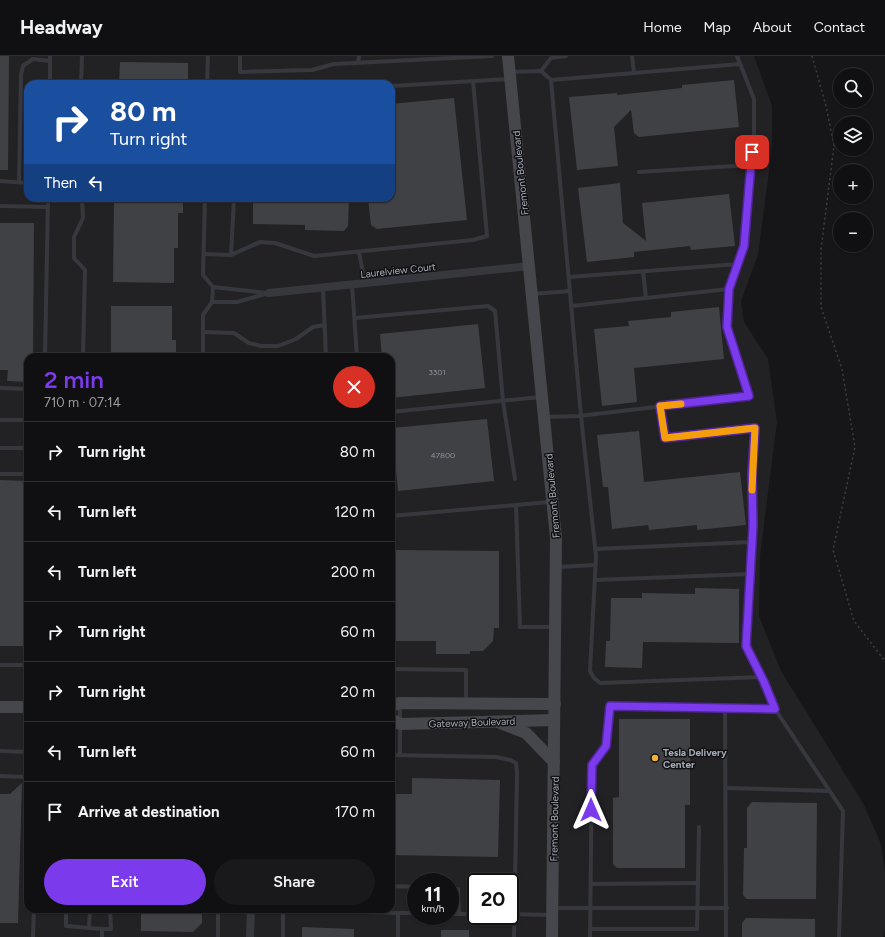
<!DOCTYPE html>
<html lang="en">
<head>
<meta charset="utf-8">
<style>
	:root { --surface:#101012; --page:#19191b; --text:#f1f3f6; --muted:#9c9d9f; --line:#303032; --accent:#7c3aed }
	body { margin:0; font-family:Figtree,sans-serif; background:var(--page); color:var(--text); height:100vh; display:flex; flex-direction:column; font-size:15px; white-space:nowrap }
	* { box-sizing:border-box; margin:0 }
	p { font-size:13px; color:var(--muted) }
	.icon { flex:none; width:22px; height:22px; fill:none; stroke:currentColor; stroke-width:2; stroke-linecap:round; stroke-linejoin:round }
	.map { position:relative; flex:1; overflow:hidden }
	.sheet { position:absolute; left:24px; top:297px; width:371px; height:560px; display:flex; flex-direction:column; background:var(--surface); border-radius:12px; box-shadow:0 1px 3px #0004,0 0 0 1px var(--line) }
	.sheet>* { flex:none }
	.hud { position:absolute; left:24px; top:24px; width:371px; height:122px; border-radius:12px; box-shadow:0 1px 3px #0004,0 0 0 1px var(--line); background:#1a4fa0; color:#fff; overflow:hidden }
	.fabs { position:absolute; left:833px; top:12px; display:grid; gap:8px }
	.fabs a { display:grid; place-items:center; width:40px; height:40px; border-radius:50%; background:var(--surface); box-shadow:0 1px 3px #0004,0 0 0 1px var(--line); font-size:20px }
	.speed { position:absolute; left:407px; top:817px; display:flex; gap:8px; font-size:20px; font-weight:700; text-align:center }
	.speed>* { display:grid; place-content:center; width:52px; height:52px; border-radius:50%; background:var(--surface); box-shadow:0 1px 3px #0004,0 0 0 1px var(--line); line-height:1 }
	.speed small { font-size:10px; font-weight:400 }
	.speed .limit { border:2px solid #111; border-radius:6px; background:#fff; color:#111 }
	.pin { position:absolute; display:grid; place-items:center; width:34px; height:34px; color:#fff; margin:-17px; border-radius:8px; box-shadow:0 2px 6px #0006 }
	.me { position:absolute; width:44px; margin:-22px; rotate:0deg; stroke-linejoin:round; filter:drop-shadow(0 0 3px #0008) }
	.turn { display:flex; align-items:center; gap:14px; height:84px; padding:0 20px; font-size:18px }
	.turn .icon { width:52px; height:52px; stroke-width:2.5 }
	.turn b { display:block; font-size:28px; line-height:34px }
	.then { display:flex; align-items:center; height:38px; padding:0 20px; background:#0003; gap:8px; font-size:15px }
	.round { display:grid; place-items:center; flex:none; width:42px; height:42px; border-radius:21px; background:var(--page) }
	.headline { display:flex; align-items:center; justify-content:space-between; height:68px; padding:0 20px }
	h1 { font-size:24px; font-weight:600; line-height:30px; color:var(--accent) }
	.cta { display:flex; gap:8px; margin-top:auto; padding:8px 20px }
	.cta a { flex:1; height:46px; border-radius:24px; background:var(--accent); color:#fff; font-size:16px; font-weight:600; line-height:46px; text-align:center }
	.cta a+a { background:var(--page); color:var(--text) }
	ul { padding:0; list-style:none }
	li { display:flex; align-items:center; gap:12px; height:60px; padding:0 20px; border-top:1px solid var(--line) }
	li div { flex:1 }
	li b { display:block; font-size:15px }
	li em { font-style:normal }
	header { display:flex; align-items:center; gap:24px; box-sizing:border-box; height:56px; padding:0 20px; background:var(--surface); border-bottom:1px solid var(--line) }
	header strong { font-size:19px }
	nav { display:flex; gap:22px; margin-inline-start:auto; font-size:14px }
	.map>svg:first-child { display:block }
	.built { fill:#222225; fill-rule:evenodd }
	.building { fill:#404145 }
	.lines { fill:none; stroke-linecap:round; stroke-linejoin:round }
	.path { stroke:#3d3f44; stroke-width:1.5; stroke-dasharray:2 3; stroke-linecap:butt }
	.lane { stroke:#37383d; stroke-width:4 }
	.street { stroke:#37383d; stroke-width:8 }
	.secondary { stroke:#45474d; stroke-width:12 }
	.route-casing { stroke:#51269a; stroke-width:10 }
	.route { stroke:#7c3aed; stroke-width:7 }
	.slow { stroke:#f59e0b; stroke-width:7 }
	.poi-dot { fill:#f2b134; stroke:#111113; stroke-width:1.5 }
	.labels { text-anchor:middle; stroke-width:3; stroke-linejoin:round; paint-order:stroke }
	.number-label { font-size:8px; fill:#8e929b }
	.street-label { font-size:10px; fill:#a8adb8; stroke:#111113 }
	.poi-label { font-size:10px; font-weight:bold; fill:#a8adb8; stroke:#111113; text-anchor:start }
</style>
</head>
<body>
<header>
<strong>Headway</strong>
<nav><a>Home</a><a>Map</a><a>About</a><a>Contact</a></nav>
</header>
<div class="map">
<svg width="885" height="881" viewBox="0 0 885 881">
	<rect width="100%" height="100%" fill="#161618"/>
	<path class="built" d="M0,0H754L772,50V92L758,199L741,245L744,266L768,303L777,366L760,500L759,560L781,615L863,747L881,788L885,816V874L883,881H0ZM28,28H391V142H28ZM28,301H391V853H28ZM416,826H450V860H416ZM476,826H510V860H476Z"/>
	<g class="building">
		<path d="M0,0H9L8,114H0Z"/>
		<path d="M120,6L188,7V28H119Z"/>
		<path d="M734,24L739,71L639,81L634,77L631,54L614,71L618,110L577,114L569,41L617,37V39L682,32V29Z"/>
		<path d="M454,42L467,164L377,173L371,169L368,142H391V48Z"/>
		<path d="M620,127L623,167L646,185L642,147L729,138L735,190L691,194L690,190L634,196V201L587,206L578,132Z"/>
		<path d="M114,142H183V157H178V192H174V227L113,226Z"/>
		<path d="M253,142H349L348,170L344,175L305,174V169L253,168Z"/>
		<path d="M0,167H34L33,301H28V326L7,325L8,314H0Z"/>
		<path d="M111,250H172V284H176V301H111Z"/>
		<path d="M719,251L724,303L634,312L637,346L602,350L594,273L629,270L628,265L671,261V256Z"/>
		<path d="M478,268L485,332L391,342V301H382L380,278Z"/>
		<path d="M487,363L494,425L398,435L392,372Z"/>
		<path d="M639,375L644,426L740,416L746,469L697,474V469L649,474L648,469L612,473L608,431H603L597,379Z"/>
		<path d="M0,424L28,425V590H0Z"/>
		<path d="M395,494L499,495V572H494L493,585L483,595H470V598H436V585H395Z"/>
		<path d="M695,532L739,533V587L643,586L642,612L605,611L606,585H610L611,542H642V537L695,538Z"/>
		<path d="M619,663H690V749H685V812H617L613,808V742L619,741Z"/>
		<path d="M412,722L500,724L498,801L391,799V738H412Z"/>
		<path d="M22,727L18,867H0V738H10Z"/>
		<path d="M752,746L817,747L816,843H747L743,839L744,792H747V752Z"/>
		<path d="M141,853H202V867L193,876L141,875Z"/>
		<path d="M746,862L815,863V881H742V867Z"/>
		<path d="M302,871L354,873V881H302Z"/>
		<rect x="441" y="874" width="28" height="7"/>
	</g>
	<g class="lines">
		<g class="path">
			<path d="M812,0L826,50L834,90L821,193V251L842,313L855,391L833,494L854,565L885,605"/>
			<path d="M834,90L840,89"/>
		</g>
		<g class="lane">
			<path d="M240,0V16L312,14L334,8L492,0"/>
			<path d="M632,0L634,17"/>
			<path d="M358,7L359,0"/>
			<path d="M541,15L551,2L566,0"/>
			<path d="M510,16L541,15L551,24L740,8"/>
			<path d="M551,24L581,360L596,500L590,615L594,622L600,627L762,621"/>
			<path d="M50,28V0"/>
			<path d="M81,28L82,0"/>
			<path d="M207,28L208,0"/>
			<path d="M391,30L508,23"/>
			<path d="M639,116L750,109"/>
			<path d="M0,125L28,127"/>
			<path d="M19,126L21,19L23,10L33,3L50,5"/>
			<path d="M82,142L83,162L74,181V202L85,214L83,301"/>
			<path d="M0,150L48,151"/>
			<path d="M359,196L365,227"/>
			<path d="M204,198L231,199L260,186L275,187L314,200L473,184L487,180L473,25"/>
			<path d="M231,199L234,142"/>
			<path d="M643,215L646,242"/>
			<path d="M569,221L738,208"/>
			<path d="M352,228L357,301"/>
			<path d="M213,231L267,237"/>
			<path d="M323,232L326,301"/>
			<path d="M533,238L570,235"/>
			<path d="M212,246H237L269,237"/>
			<path d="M572,250L729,233L744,190L754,83V43L737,0"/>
			<path d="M355,262L488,250L495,255L503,345L515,423"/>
			<path d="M203,276L234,277L249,287L261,290H278L296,283L313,271L325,269"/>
			<path d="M45,301L48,142"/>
			<path d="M203,301V259L212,246L213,231L203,219L205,142"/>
			<path d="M0,332L28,333"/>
			<path d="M660,350L665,382L755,372L753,470L746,589L777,656L843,755L839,881"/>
			<path d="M391,356L540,341"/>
			<path d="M545,361L579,360L749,340L727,271L729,233"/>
			<path d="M0,364H28"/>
			<path d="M0,392H28"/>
			<path d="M0,418H28"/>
			<path d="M516,449L520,571H554"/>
			<path d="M391,460L550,446"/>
			<path d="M595,493L752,486"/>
			<path d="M558,511L595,509"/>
			<path d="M595,524L750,518"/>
			<path d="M0,609H28"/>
			<path d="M391,613L466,614V646"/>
			<path d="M400,648V699"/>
			<path d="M725,652L726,881"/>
			<path d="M0,695L28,696"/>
			<path d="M391,699L496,701L510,704L516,707L517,717L514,881"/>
			<path d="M0,720L28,721"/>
			<path d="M726,732L829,735"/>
			<path d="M591,828L698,827"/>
			<path d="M391,830L416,831"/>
			<path d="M450,833H458L459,858"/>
			<path d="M553,852H727"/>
			<path d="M66,853V870L102,873V881"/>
			<path d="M269,853L398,857"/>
			<path d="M450,858H476"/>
			<path d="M510,858L552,859"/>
			<path d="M89,872L90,853"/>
			<path d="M102,873H111L110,853"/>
			<path d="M591,873H697L699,771"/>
			<path d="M33,881L34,853"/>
			<path d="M218,881V853"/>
			<path d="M283,881V853"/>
			<path d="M398,881V857H416"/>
			<path d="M590,881L592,709L606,690L610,650L775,653"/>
		</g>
		<g class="street">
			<path d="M269,237L529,210"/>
			<path d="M250,881L251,853"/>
		</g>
		<g class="secondary">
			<path d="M508,0L556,482L552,881"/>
			<path d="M391,650L400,647L555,648"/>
			<path d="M0,651H28"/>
			<path d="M391,663L400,668L554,664"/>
			<path d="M500,667L526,677L554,706"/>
		</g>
	</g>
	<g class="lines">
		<g class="route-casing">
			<path id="route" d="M591,754L592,709L606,690L610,650L775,653L764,626L746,590L753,470L752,418L755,372L665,382L660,350L749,340L727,271L729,233L744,190L752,96"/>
		</g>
		<use href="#route" class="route"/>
		<path class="slow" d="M681,348L660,350L665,382L755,372L752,434"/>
	</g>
	<circle class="poi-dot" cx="655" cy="702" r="4"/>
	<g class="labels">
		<g class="number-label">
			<text x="437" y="319">3301</text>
			<text x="443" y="402">47800</text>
		</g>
		<g class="street-label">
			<text transform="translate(520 117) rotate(-96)" y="4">Fremont Boulevard</text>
			<text transform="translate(398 214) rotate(-6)" y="4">Laurelview Court</text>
			<text transform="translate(552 440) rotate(-95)" y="4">Fremont Boulevard</text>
			<text transform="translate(472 666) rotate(-2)" y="4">Gateway Boulevard</text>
			<text transform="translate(554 763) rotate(-89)" y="4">Fremont Boulevard</text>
		</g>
		<g class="poi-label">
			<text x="663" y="700">Tesla Delivery<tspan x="663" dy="12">Center</tspan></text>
		</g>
	</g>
</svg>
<div class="fabs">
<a><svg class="icon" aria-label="search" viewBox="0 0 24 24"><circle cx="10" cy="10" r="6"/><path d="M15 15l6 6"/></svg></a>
<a><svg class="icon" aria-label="layers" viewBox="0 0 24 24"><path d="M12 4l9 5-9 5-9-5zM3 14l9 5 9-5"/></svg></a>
<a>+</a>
<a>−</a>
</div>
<div class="speed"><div>11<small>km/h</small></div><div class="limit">20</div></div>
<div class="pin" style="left:752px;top:96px;background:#d93025"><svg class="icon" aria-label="arrive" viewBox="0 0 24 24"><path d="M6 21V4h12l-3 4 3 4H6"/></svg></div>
<svg class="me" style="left:591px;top:754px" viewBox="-20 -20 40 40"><path d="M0-17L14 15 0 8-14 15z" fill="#7c3aed" stroke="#fff" stroke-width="4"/></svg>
<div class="hud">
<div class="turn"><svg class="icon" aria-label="right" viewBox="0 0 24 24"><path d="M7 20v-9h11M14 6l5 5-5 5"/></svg><div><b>80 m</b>Turn right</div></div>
<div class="then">Then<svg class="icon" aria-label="left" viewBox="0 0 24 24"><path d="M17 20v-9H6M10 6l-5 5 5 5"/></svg></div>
</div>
<section class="sheet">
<div class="headline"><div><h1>2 min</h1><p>710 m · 07:14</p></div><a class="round" style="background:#d93025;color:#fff"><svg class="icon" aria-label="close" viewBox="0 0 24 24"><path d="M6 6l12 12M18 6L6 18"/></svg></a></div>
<ul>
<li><svg class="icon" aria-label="right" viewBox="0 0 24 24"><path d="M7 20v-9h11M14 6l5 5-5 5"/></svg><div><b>Turn right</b></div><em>80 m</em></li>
<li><svg class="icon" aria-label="left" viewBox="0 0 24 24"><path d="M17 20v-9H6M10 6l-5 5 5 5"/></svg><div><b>Turn left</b></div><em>120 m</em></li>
<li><svg class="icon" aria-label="left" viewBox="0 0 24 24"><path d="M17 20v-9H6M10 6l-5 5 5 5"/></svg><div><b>Turn left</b></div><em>200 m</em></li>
<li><svg class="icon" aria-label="right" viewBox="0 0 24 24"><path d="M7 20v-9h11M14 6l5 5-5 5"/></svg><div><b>Turn right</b></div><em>60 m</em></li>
<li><svg class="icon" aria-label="right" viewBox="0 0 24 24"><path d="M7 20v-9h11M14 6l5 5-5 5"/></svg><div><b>Turn right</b></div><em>20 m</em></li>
<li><svg class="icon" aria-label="left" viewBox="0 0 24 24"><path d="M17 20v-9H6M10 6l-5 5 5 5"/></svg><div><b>Turn left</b></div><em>60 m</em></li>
<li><svg class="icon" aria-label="arrive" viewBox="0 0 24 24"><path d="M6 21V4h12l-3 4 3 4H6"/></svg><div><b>Arrive at destination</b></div><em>170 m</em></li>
</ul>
<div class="cta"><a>Exit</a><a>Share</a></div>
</section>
</div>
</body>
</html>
